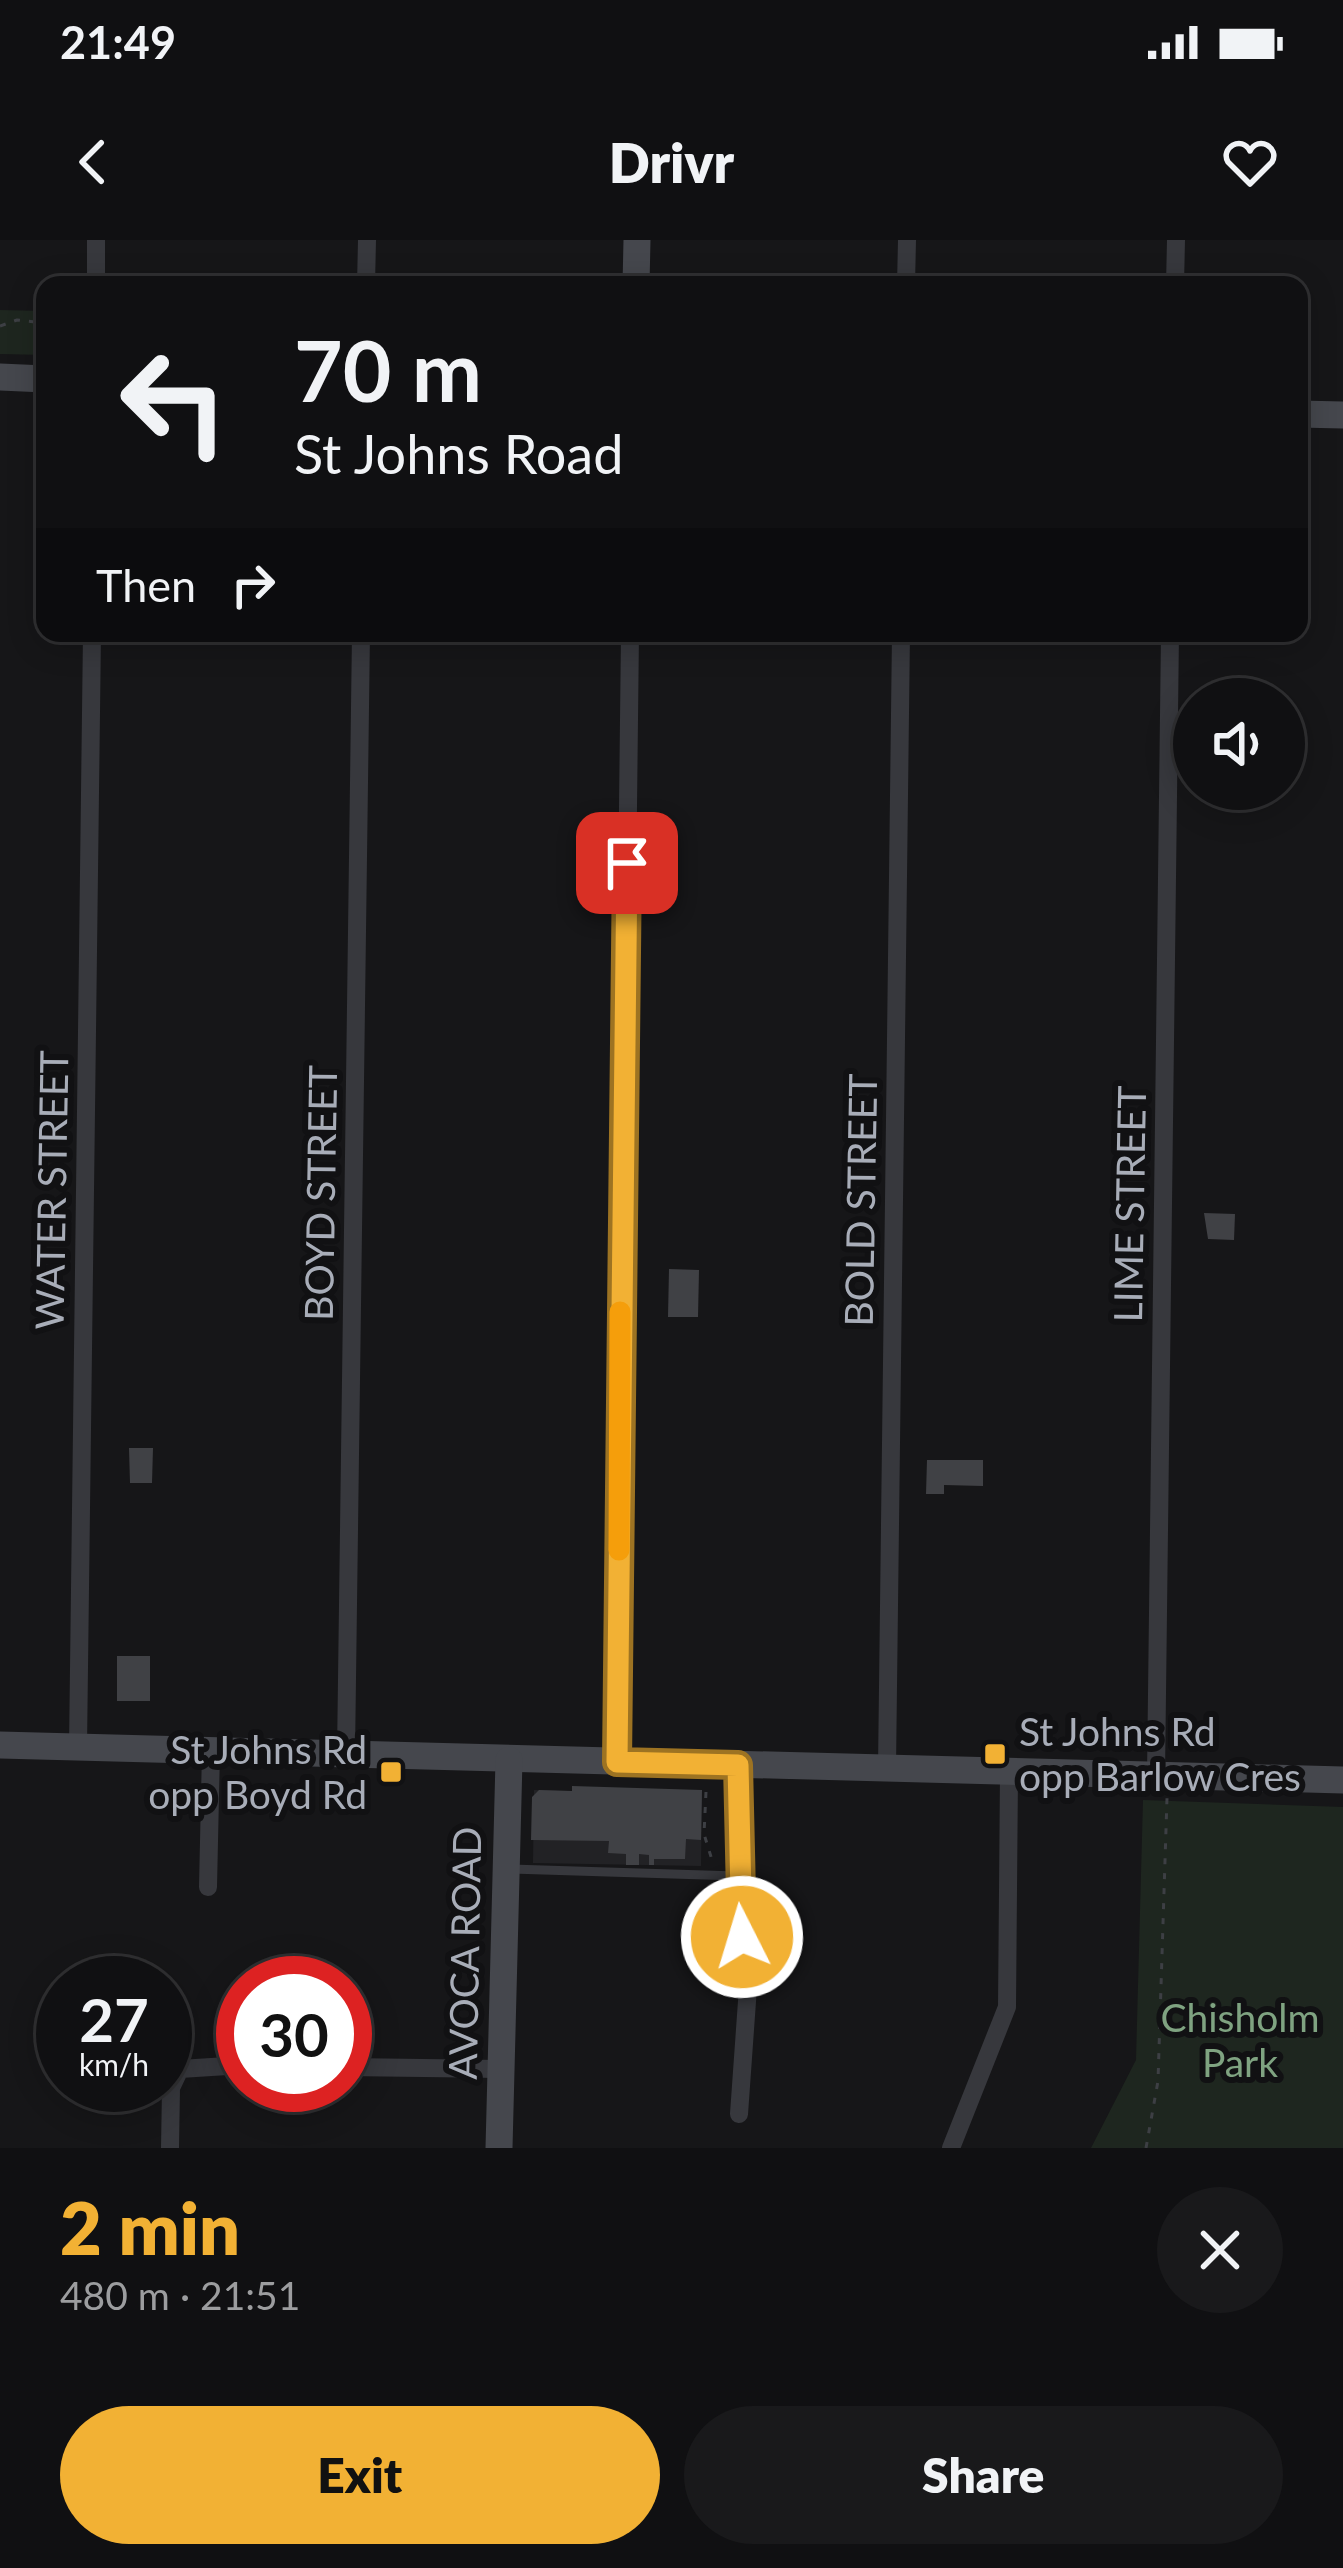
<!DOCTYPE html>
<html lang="en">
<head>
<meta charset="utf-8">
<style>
	:root { --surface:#101012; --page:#19191b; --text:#f1f3f6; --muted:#9c9d9f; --line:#303032; --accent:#f2b134 }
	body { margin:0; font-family:Lato,sans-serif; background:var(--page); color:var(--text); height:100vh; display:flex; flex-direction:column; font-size:45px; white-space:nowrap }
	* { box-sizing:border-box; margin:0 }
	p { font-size:39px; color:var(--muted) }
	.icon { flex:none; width:66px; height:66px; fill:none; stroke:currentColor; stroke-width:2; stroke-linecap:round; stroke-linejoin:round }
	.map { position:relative; height:1908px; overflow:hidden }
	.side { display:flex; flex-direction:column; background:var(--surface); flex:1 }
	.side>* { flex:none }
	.guide { position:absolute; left:36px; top:36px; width:1272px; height:366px; border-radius:24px; box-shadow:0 6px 30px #0003,0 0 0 3px var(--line); background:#101012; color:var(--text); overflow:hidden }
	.tools { position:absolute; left:1173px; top:438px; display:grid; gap:24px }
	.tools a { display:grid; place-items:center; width:132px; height:132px; border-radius:50%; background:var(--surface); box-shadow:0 6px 30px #0003,0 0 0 3px var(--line); font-size:60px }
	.speed { position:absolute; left:36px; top:1716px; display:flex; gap:24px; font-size:60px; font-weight:700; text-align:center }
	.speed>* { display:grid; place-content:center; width:156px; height:156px; border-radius:50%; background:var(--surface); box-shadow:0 6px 30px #0003,0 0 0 3px var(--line); line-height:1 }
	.speed small { font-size:30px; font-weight:400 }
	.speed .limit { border:18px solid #d22; background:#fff; color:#111 }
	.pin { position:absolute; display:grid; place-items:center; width:102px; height:102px; color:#fff; margin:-51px; border-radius:24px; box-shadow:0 6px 18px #0006 }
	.me { position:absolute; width:132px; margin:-66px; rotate:355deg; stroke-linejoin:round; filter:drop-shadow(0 0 9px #0008) }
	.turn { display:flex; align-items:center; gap:42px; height:252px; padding:0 60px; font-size:54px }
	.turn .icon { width:156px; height:156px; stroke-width:2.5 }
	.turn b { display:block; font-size:84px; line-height:102px }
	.then { display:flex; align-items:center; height:114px; padding:0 60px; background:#0003; gap:24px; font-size:45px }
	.round { display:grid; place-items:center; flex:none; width:126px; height:126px; border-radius:63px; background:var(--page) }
	.summary { display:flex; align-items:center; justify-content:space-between; height:204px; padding:0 60px }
	h1 { font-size:72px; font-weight:800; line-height:90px; color:var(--accent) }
	.action { display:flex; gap:24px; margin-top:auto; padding:24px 60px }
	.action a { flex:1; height:138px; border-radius:72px; background:var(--accent); color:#111; font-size:48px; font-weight:800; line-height:138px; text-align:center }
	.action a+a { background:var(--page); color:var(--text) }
	.status { display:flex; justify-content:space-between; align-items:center; height:84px; padding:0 60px; background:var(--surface); direction:ltr }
	.status svg { height:33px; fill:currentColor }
	header { display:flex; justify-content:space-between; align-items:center; height:156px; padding:0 60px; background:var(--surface); font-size:54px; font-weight:800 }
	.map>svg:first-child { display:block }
	.built { fill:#222225 }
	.green { fill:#1e261f }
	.building { fill:#404145 }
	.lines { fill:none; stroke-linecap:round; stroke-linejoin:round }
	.path { stroke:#3d3f44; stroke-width:3; stroke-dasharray:6 9; stroke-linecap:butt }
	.lane { stroke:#37383d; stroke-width:9 }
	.street { stroke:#37383d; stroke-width:18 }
	.secondary { stroke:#45474d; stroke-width:27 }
	.route-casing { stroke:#9d7322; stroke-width:30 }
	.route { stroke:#f2b134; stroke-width:21 }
	.slow { stroke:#f59e0b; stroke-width:21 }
	.poi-dot { fill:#f2b134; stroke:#111113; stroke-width:4.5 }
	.labels { text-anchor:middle; stroke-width:12; stroke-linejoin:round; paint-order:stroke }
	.street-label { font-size:39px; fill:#a8adb8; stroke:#111113 }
	.poi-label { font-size:39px; fill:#a8adb8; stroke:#111113; text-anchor:start }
	.park-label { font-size:39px; fill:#7fa381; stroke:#111113 }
</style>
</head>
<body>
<div class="status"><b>21:49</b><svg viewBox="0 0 49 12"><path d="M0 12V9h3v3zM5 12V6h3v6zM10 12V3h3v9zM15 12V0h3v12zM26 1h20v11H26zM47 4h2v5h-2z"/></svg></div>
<header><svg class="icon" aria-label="back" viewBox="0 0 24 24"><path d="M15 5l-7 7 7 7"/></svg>Drivr<svg class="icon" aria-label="heart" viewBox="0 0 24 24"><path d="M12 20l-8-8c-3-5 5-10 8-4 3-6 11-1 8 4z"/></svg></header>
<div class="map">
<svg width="1343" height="1908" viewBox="0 0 1343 1908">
	<rect width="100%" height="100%" fill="#161618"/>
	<path class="built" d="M534,1550L702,1555L701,1626L533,1623Z"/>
	<g class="green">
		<path d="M0,70L45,71V115L0,114Z"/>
		<path d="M1143,1560L1343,1567V1908H1091L1136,1820Z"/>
	</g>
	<g class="building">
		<path d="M1204,973L1235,974L1234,1000L1208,999Z"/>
		<path d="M669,1029L699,1030L698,1077H668Z"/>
		<path d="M129,1208H153L152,1243H130Z"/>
		<path d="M927,1220H983V1246L944,1245V1254H926Z"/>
		<rect x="117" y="1416" width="33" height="45"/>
		<path d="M572,1546L702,1550L701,1600L686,1599L685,1619H654V1625H649V1615L639,1614V1625H626V1614L608,1613L609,1601L531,1600L532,1557L539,1550L572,1551Z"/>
	</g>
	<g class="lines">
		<g class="path">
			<path d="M0,86L17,80L45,83"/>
			<path d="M706,1552L704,1594L712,1620"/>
			<path d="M1146,1908L1158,1841L1167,1558"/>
		</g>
		<path class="lane" d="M511,1629L737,1636"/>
		<g class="street">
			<path d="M96,45V0"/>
			<path d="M366,45L367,0"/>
			<path d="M906,45L907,0"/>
			<path d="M1175,45L1176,0"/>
			<path d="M78,1508L92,393"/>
			<path d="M346,1514L361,393"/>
			<path d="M617,1522L630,393"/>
			<path d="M738,1524L737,1636L749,1733L739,1874"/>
			<path d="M887,1528L901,393"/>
			<path d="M1156,1535L1170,393"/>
			<path d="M208,1647L211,1511"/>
			<path d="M345,1827L501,1829"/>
			<path d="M170,1908L171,1848L180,1829L243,1825"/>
			<path d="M951,1908L1007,1767L1009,1533"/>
		</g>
		<g class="secondary">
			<path d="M636,45L637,0"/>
			<path d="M0,137L45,139"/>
			<path d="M1299,174L1343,175"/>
			<path d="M0,1505L1343,1540"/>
			<path d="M499,1908L509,1520"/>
		</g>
	</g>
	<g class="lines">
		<g class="route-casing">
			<path id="route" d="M627,623L617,1522L738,1525L742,1697"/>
		</g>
		<use href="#route" class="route"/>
		<path class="slow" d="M619,1310L620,1072"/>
	</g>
	<g class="poi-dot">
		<rect x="983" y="1502" width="24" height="24" rx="6"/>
		<rect x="379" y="1520" width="24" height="24" rx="6"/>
	</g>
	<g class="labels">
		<g class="street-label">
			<text transform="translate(52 950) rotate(-89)" y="14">WATER STREET</text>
			<text transform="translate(321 953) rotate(-89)" y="14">BOYD STREET</text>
			<text transform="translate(861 960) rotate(-89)" y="14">BOLD STREET</text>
			<text transform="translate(1130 964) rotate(-89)" y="14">LIME STREET</text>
			<text transform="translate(465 1713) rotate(-89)" y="14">AVOCA ROAD</text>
		</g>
		<g class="poi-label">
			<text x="1019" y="1506">St Johns Rd<tspan x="1019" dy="45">opp Barlow Cres</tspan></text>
			<text x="367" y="1524" text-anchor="end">St Johns Rd<tspan x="367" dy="45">opp Boyd Rd</tspan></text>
		</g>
		<g class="park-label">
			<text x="1240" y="1792">Chisholm<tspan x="1240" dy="45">Park</tspan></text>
		</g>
	</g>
</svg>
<div class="tools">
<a><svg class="icon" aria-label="sound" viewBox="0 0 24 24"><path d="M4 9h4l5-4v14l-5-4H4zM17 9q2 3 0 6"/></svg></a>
</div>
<div class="speed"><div>27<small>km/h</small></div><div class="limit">30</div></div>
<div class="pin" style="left:627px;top:623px;background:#d93025"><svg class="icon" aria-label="arrive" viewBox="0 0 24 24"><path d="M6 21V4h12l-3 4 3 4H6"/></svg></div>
<svg class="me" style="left:742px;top:1697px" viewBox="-20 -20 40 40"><circle r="17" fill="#f2b134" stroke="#fff" stroke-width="3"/><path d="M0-11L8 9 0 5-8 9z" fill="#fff"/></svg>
<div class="guide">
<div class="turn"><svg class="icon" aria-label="left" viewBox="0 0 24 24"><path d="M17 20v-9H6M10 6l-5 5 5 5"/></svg><div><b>70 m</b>St Johns Road</div></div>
<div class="then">Then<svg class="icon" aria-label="right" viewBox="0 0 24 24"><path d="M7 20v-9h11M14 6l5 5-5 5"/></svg></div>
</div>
</div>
<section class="side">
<div class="summary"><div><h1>2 min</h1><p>480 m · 21:51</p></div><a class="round"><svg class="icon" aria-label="close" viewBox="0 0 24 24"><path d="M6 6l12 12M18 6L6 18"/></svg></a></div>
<div class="action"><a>Exit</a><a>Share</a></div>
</section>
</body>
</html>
